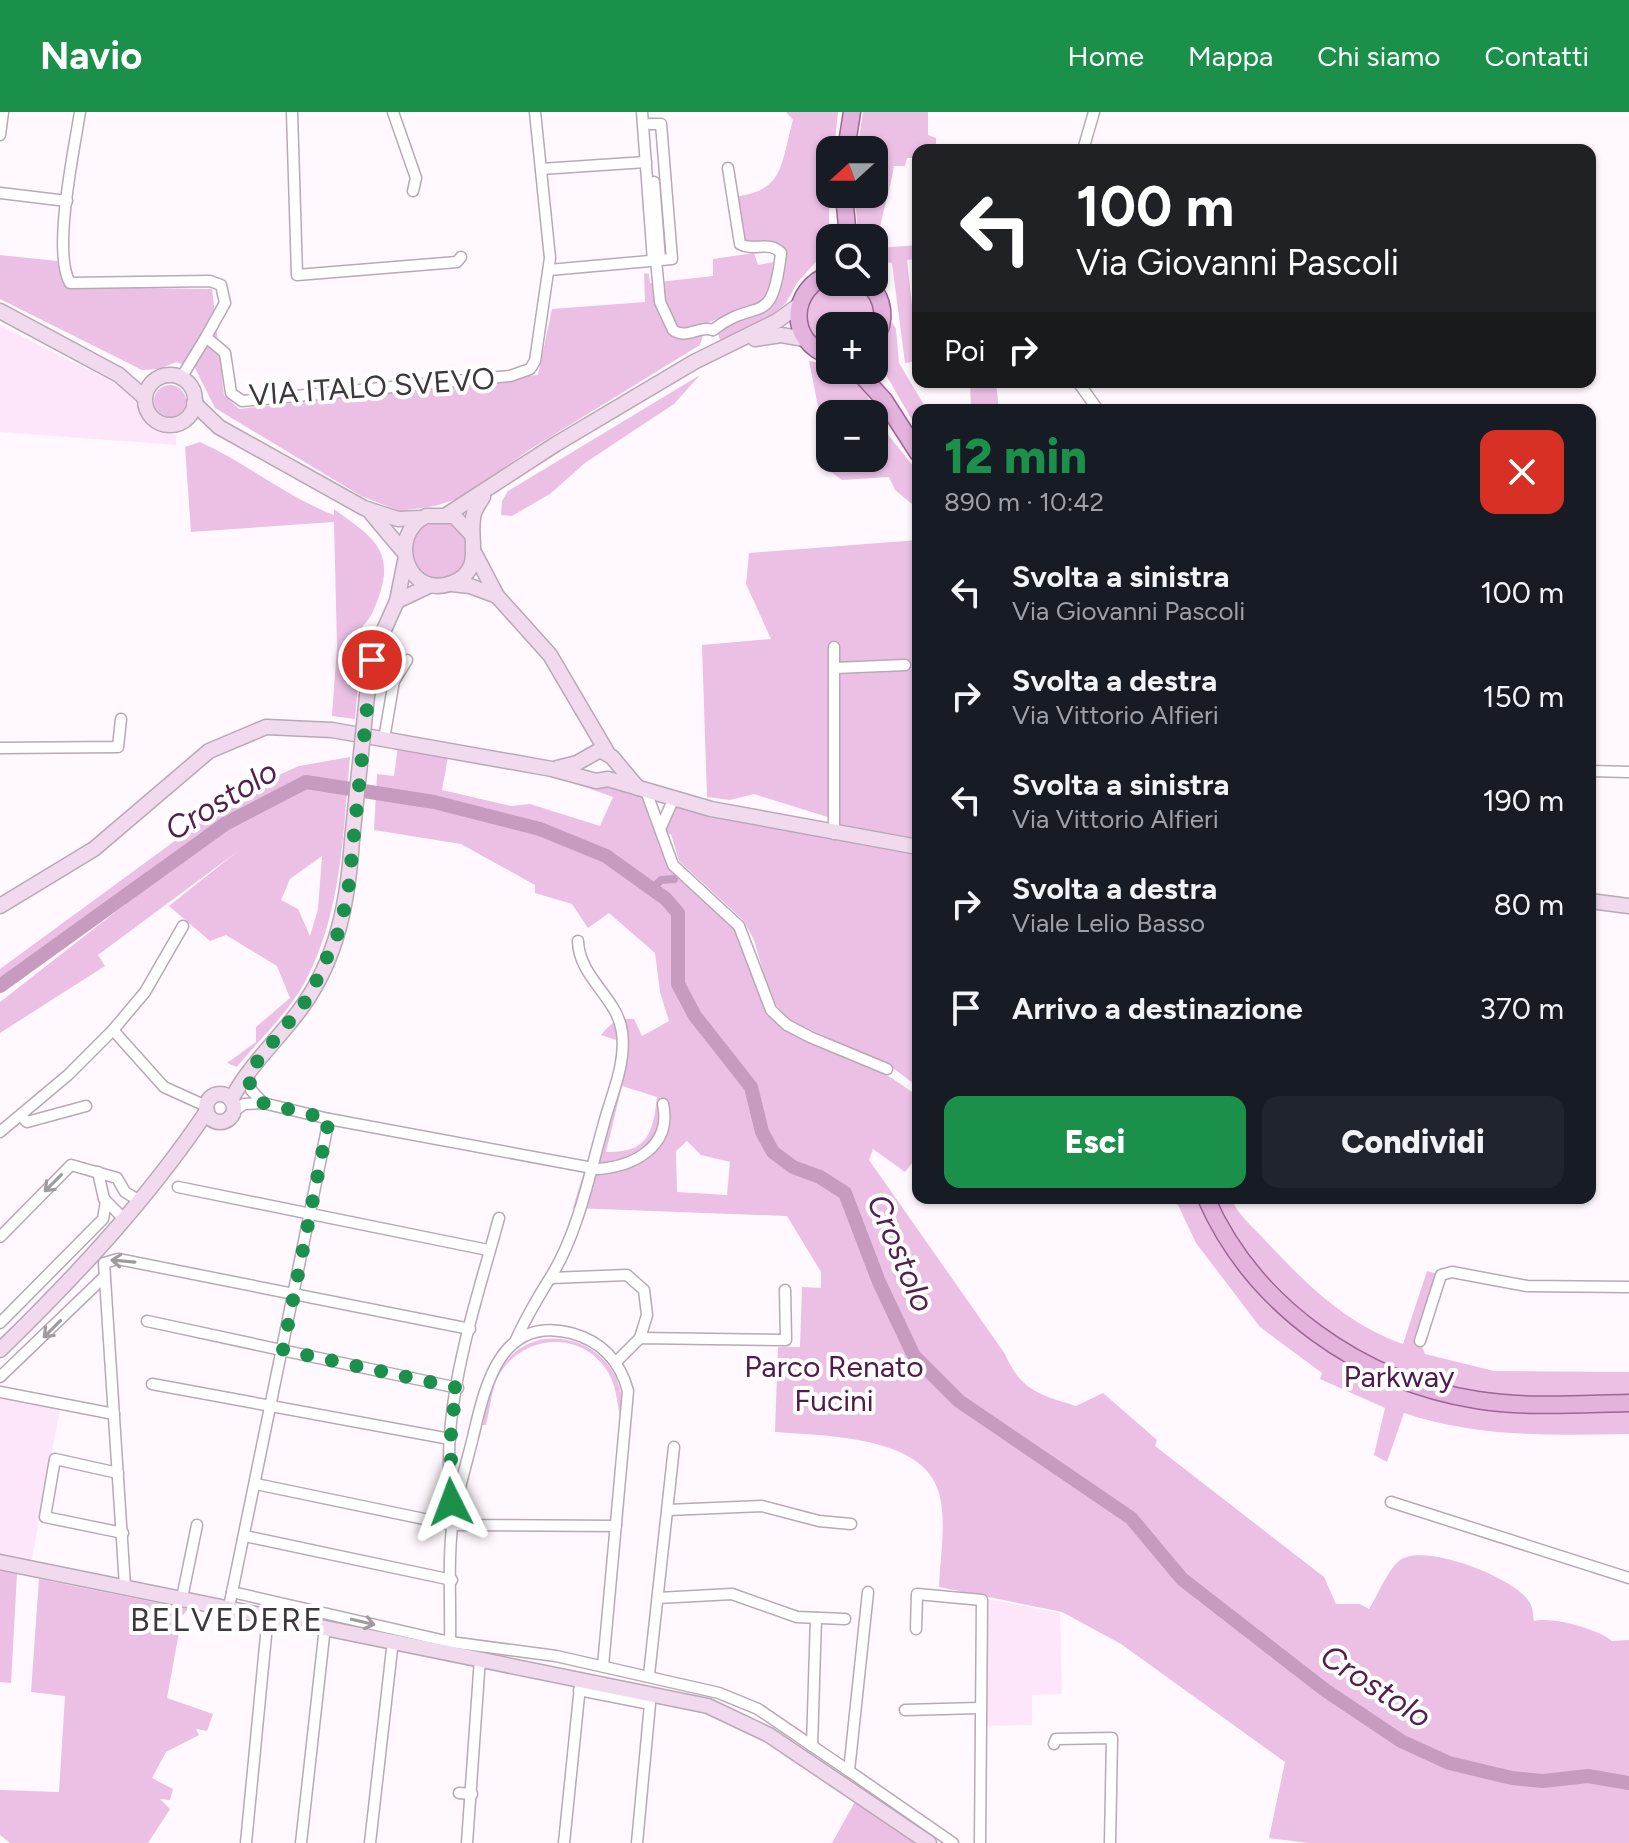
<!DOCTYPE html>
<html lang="it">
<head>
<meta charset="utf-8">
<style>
	:root { --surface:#171b24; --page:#20242c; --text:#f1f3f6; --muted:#9ea1a6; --accent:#1b904b }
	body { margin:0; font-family:Figtree,sans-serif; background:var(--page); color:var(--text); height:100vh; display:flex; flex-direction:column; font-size:30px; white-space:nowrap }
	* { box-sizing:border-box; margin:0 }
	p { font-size:26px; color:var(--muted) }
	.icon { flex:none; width:44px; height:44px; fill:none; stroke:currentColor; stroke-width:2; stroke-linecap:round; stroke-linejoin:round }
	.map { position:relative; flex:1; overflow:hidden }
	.panel { position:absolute; left:912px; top:292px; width:684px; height:800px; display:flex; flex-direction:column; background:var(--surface); border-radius:16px; box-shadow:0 2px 6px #0004 }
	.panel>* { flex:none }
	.banner { position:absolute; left:912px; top:32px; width:684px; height:244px; border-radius:16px; box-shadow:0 2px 6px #0004; background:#202124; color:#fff; overflow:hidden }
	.needle { width:52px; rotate:249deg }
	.controls { position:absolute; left:816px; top:24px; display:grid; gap:16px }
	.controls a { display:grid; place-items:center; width:72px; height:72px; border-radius:16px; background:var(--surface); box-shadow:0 2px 6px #0004; font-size:40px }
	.pin { position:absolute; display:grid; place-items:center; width:68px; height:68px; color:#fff; margin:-34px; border:4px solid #fff; border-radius:50%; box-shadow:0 2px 8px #0007 }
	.me { position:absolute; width:88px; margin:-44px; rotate:357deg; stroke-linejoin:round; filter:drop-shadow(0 0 6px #0008) }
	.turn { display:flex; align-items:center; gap:28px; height:168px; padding:0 32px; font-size:36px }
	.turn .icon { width:104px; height:104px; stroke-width:2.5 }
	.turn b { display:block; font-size:56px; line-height:68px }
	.then { display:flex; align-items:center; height:76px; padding:0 32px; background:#0003; gap:16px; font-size:30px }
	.round { display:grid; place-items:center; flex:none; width:84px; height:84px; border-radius:16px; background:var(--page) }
	.summary { display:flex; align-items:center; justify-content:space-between; height:136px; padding:0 32px }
	h1 { font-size:48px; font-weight:800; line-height:60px; color:var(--accent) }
	.action { display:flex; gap:16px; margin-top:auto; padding:16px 32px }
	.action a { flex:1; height:92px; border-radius:16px; background:var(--accent); color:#fff; font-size:32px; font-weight:800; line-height:92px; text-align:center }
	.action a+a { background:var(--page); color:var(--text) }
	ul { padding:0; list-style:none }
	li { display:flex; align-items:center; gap:24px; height:104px; padding:0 32px }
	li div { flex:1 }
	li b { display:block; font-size:30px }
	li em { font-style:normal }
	header { display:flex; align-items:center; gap:48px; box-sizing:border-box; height:112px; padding:0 40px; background:var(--accent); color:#fff }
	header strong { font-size:38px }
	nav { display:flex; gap:44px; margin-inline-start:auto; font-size:28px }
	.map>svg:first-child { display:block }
	.built { fill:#fee6fa }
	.green { fill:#ecc0e5; fill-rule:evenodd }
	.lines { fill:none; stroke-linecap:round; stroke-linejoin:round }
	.canal { stroke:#c79ac0; stroke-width:8 }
	.river { stroke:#c79ac0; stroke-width:14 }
	.street-casing { stroke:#b9a8b6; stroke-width:13 }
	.secondary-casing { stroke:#b9a8b6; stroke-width:17 }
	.primary-casing { stroke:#9d6596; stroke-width:19 }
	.street { stroke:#fff; stroke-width:10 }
	.secondary { stroke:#f1d9ee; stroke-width:14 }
	.primary { stroke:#e3b2dd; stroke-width:16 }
	.secondary-bridge-casing { stroke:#b9a8b6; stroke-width:17; stroke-linecap:butt }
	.secondary-bridge { stroke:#f1d9ee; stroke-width:14 }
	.oneway { stroke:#9e9a9e }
	.route { stroke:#1b904b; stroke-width:14; stroke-dasharray:0 25.2 }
	.labels { text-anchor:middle; stroke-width:8; stroke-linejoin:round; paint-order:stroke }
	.street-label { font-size:30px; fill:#3d363c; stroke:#fff }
	.park-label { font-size:30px; fill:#501a4b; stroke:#fff }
	.water-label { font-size:32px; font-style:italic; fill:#541e4f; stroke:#fff }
	.neighbourhood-label { font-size:32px; letter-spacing:2px; fill:#3d363c; stroke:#fff }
</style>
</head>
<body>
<header>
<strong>Navio</strong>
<nav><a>Home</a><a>Mappa</a><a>Chi siamo</a><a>Contatti</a></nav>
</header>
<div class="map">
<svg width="1629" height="1731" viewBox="0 0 1629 1731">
	<rect width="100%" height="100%" fill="#fff8fe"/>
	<g class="built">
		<path d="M0,213L131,279L145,307L156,319L176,323V333L0,320Z"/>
		<path d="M0,1279L61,1292L30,1456L0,1450Z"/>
		<path d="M987,1487L1060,1501L1062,1582L1032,1583V1613L986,1614Z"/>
	</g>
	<g class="green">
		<path d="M786,0H838L834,38H830L829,115L820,145L797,171L786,191L771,204L721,230L715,215L766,192L781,141L744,135L731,85C785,80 780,54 793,8Z"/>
		<path d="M863,0H928V23L936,26V38H918V46H907L905,54H894C890,80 878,112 878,136L918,133V147L907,148L918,249L905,251L892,151L874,148V126H858L855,82H874V38H857Z"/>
		<path d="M754,141L758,153L773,150L771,179L760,191L707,211L700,233L529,338L463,385L435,394L400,399L361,384L215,296L195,256L176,250L159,257L142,258L0,187V143L57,149L66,175L212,177L224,283L239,297L538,263L552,197L645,190L644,161L649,162L650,171L713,164V147Z"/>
		<path d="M830,170L860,173L875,194L874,214H830V238L807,217C806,196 808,178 830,170Z"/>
		<path d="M890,207L896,217L899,251L927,298H918V318L882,256L881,234Z"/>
		<path d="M809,249L830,252V258L844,259L864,278L889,324L918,360V397L895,378L889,365L842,368L831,360ZM830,302H874V346H830Z"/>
		<path d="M700,263L674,292L585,351L550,382L512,404L501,403L502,389L508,379Z"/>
		<path d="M970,270H996L999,298H949L971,297Z"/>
		<circle cx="170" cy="289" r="16"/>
		<path d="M200,330C247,351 286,385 334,403V397C367,422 395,435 380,481C376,493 372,505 363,514L355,607L332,604L337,535L334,410L191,420L185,335Z"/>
		<circle cx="439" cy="439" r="29"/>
		<path d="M918,428V729L835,714L834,707L754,682L730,688L707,685L702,533L771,527L746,472L749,441Z"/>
		<path d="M398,635L448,645L442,678L511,694L530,692L600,714L613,685L554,664L612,672L644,684L667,747L740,822L767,897L797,925L890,965L918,984V1044L905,1060L873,1037L869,1048L1005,1242C1021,1279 1040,1283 1076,1294L1103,1281L1157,1328L1155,1334L1324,1465L1336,1492H1360L1369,1497C1378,1483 1387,1459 1399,1449C1422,1429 1517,1466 1530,1491C1533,1495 1533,1504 1534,1509C1551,1504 1599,1517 1612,1529L1629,1528V1731H1309L1269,1726L1285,1650L1121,1532L1062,1500L939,1475C940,1445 947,1410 939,1381C924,1323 823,1324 775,1320L778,1235H800L802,1175L821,1176V1160L787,1104L573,1096L619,942V929L601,923C612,910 617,906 634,907L642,924L669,909L660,880L655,841L609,801L588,816L572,792L535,781V773L461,732L374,718L377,662L394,664ZM622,974L657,985C653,1021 648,1041 606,1040ZM687,1029L701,1043L730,1050L727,1083L677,1080L676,1039Z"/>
		<path d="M350,645C343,721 342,799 306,868C290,899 259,928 237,955L227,951L256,930V915L290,886L277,854L226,823L210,829L169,794L238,739L98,843L105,854L0,921V890L209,727L203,719L0,867V857L243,679L299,654ZM322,744L318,797L310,824L298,797L281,788L290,767Z"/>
		<path d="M675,693L918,740V975L889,953L791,909L771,888L754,828L743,808L679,749L671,722L666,723V709Z"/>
		<path d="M1163,1086H1232C1235,1100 1252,1114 1262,1125C1303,1169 1345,1212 1403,1232L1427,1159L1441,1163L1420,1229L1425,1242L1494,1259L1629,1260V1322C1552,1323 1478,1326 1404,1301L1387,1350L1374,1343L1385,1296L1320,1267L1322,1261L1260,1215L1196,1131L1178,1093Z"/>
		<path d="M543,1227C592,1221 629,1260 622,1309C616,1293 618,1274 606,1257C579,1217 520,1223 498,1265C491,1279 490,1298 486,1313H482C490,1276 500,1236 543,1227Z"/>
		<path d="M0,1458L17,1462L11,1571L0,1570Z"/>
		<path d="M39,1467L188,1497L182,1504L167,1586L213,1602L207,1619L196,1617L199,1623L166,1640L152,1666L173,1677L170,1688L160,1687L170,1697L148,1731H10L0,1723V1678L59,1680L65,1584L31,1580Z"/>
		<path d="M856,1688L918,1731H832Z"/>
	</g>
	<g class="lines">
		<path class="canal" d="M652,777L661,768L674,767"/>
		<path class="river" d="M0,874L225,712L306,670L434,690L540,717L606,744L666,787L678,801V872L695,904L751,975L762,1020L773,1040L793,1055L820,1065L845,1081L879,1170L914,1244L959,1289L1131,1406L1182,1467L1325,1578L1401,1629L1449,1651L1512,1666L1543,1669L1588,1664L1629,1671"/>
		<g class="street-casing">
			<g id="street">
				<path d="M80,0C74,39 52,140 70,171L210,169L221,173L225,191L206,225L225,241L231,281L242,289L510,264L530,257L535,249L550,146L535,0"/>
				<path d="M292,0L297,163L457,150L461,145"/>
				<path d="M393,0L416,66L413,79"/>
				<path d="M642,0L653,149"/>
				<path d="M0,23L3,0"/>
				<path d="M1083,38L1094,0"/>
				<path d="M541,57L646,50"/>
				<path d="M654,70L660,148"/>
				<path d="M0,81L67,89"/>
				<path d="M656,148L660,190L673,218C687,228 699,213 713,218"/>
				<path d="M549,158L672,147L661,12H650"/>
				<path d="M713,218C757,183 772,220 781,141C769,128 754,140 740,132L728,56"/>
				<path d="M181,266L206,225"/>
				<path d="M1078,270L1098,298"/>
				<path d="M834,535V722"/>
				<path d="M835,556L905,553"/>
				<path d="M384,627L394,569L407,548"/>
				<path d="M0,636L118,635L121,607"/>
				<path d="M1590,659L1629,660"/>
				<path d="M646,679L673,753L739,814L771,898L787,913L810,925L887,957"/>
				<path d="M662,713L673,688"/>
				<path d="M113,918L145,880L183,814"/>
				<path d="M248,961L251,978L263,991"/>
				<path d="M233,1000L244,992L263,991L329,1007L598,1057C635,1054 672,1034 663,992"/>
				<path d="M21,1004L27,1010L86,994"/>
				<path d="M0,1020L68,963L113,918L164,975L206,994"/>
				<path d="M98,1060L104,1087L124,1107"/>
				<path d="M178,1075L488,1138"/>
				<path d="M0,1125L71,1053L117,1066L125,1080L140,1089"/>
				<path d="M551,1166L627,1163L644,1178L647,1203L640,1226"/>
				<path d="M147,1209L458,1276"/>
				<path d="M0,1211L103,1107L106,1089"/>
				<path d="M1420,1229L1441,1163L1452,1160L1527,1174L1629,1175"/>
				<path d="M515,1230C525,1207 537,1187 550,1166C579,1121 591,1055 606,1004C614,977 626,949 622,920C618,886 579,866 578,829"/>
				<path d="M616,1250L640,1226L786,1228L785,1178"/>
				<path d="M0,1265L103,1166"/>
				<path d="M152,1272L450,1327"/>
				<path d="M0,1280L114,1302"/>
				<path d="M118,1361L55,1347L45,1405L123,1421"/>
				<path d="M256,1372L453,1413L616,1414"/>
				<path d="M1391,1390L1629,1466"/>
				<path d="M453,1398C436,1305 475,1195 499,1106"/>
				<path d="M668,1398L762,1394L819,1409L851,1412"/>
				<path d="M245,1424L452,1468"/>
				<path d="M125,1474L104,1151L118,1147L470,1217"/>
				<path d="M232,1480L450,1530L556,1544L719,1581L758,1597L849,1659"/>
				<path d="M868,1480L849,1659L953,1731"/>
				<path d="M182,1486L197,1413"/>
				<path d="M658,1486L732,1482L797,1505L845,1507"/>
				<path d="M229,1495L329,1007"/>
				<path d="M916,1517L917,1482L982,1488L980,1731"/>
				<path d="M450,1530C451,1488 447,1442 454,1402C459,1376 467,1350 473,1325C485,1274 500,1203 571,1221C601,1229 620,1249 628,1279L603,1554"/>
				<path d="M649,1563L674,1335"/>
				<path d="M579,1578L650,1592L637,1731"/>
				<path d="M905,1598L979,1596"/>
				<path d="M1054,1632L1056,1627L1112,1626L1110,1731"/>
				<path d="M812,1634L816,1506"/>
				<path d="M459,1681L472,1682"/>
				<path d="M246,1731L268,1503"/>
				<path d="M301,1731L325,1515"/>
				<path d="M370,1731L393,1528"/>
				<path d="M467,1731L480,1546"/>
				<path d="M564,1731L580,1574"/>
			</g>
		</g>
		<g class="secondary-casing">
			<g id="secondary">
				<path d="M0,199L119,263L145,286"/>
				<path d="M755,227L781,223L805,227"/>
				<circle cx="170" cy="288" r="25"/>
				<path d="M194,291L219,315L364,396L398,407L421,406"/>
				<path d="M371,401L403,439"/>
				<path d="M448,402L556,332L694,250L777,209L799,193"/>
				<path d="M472,423L454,404H426C386,424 408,488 452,471C486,458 467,427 474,401C476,395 480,390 483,385"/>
				<path d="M475,442L497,484L550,543L607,640"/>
				<path d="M452,472L470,474L497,484"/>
				<path d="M397,489L431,473"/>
				<path d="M367,584L375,538L397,489L405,449"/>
				<path d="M557,656L577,651L600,638L612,645L638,676"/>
				<path d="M1590,789L1629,794"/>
				<path d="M0,794L94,737L209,639L266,615L332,618L552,657L596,669L608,667L711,697L918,735"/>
				<circle cx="220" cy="996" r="14"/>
				<path d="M231,988C249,953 279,927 302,895C338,845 348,788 352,728"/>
				<path d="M0,1238C76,1164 148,1087 207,999"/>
				<path d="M0,1450L708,1594L769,1623L929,1731"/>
			</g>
		</g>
		<g class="primary-casing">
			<g id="primary">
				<path d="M846,38L852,0"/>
				<path d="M844,82L848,126"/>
				<path d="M830,162C789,177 787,230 830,244"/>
				<path d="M867,170C885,187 887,209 874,229"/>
				<path d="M857,258L884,288L918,341"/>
				<path d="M1206,1086C1253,1194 1362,1270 1477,1288C1527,1296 1579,1292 1629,1291"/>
			</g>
		</g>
		<use href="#street" class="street"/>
		<use href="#secondary" class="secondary"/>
		<use href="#primary" class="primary"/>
		<g class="secondary-bridge-casing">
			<path id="secondary-bridge" d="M352,728L367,584"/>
		</g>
		<use href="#secondary-bridge" class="secondary-bridge"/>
	</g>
	<defs><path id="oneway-shaft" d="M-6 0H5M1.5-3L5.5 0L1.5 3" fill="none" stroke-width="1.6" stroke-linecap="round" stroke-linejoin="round" transform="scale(2)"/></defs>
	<g class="oneway">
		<use href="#oneway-shaft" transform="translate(53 1071) rotate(135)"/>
		<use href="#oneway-shaft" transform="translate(123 1149) rotate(-175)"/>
		<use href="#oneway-shaft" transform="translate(52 1217) rotate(135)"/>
		<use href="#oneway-shaft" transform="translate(363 1510) rotate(13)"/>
	</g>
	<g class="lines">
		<path class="route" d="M372,548L348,781L339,819L309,885L248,961L251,978L263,991L329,1007L283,1238L458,1276L451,1311V1390"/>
	</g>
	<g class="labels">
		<g class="street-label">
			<text transform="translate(372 275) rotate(-4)" y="10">VIA ITALO SVEVO</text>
		</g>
		<g class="park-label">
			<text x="834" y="1265">Parco Renato<tspan x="834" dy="34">Fucini</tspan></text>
			<text x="1399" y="1275">Parkway</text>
		</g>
		<g class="water-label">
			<text transform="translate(221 688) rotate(-31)" y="11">Crostolo</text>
			<text transform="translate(901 1141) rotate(67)" y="11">Crostolo</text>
			<text transform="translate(1376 1574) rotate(33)" y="11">Crostolo</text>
		</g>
		<g class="neighbourhood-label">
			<text x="227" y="1519">BELVEDERE</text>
		</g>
	</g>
</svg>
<div class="controls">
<a><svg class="needle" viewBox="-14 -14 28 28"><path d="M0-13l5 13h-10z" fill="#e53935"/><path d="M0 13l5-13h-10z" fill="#9ea1a6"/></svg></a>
<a><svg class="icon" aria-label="search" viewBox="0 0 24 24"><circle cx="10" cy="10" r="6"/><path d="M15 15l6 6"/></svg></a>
<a>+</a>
<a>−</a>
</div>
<div class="pin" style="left:372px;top:548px;background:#d93025"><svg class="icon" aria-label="arrive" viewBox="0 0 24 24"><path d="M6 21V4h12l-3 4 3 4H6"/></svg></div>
<svg class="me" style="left:451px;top:1390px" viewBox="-20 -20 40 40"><path d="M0-17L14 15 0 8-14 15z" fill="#1b904b" stroke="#fff" stroke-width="4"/></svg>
<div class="banner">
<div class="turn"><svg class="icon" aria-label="left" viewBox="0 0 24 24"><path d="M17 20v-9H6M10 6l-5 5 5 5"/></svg><div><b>100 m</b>Via Giovanni Pascoli</div></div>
<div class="then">Poi<svg class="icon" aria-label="right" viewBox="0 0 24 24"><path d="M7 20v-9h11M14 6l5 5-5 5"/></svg></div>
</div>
<section class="panel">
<div class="summary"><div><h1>12 min</h1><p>890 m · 10:42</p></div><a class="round" style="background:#d93025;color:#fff"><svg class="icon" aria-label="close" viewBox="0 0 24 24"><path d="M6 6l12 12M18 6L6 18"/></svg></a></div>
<ul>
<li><svg class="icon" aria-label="left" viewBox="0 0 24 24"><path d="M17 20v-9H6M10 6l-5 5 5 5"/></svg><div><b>Svolta a sinistra</b><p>Via Giovanni Pascoli</p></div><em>100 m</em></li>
<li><svg class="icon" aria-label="right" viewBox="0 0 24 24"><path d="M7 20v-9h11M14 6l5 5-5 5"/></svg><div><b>Svolta a destra</b><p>Via Vittorio Alfieri</p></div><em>150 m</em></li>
<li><svg class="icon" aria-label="left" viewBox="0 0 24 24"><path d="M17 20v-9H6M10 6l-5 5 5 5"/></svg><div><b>Svolta a sinistra</b><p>Via Vittorio Alfieri</p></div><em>190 m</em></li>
<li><svg class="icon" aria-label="right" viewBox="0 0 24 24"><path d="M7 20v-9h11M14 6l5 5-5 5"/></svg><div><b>Svolta a destra</b><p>Viale Lelio Basso</p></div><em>80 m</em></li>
<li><svg class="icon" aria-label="arrive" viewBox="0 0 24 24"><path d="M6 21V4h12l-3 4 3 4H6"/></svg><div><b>Arrivo a destinazione</b></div><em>370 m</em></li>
</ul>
<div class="action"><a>Esci</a><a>Condividi</a></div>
</section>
</div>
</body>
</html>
